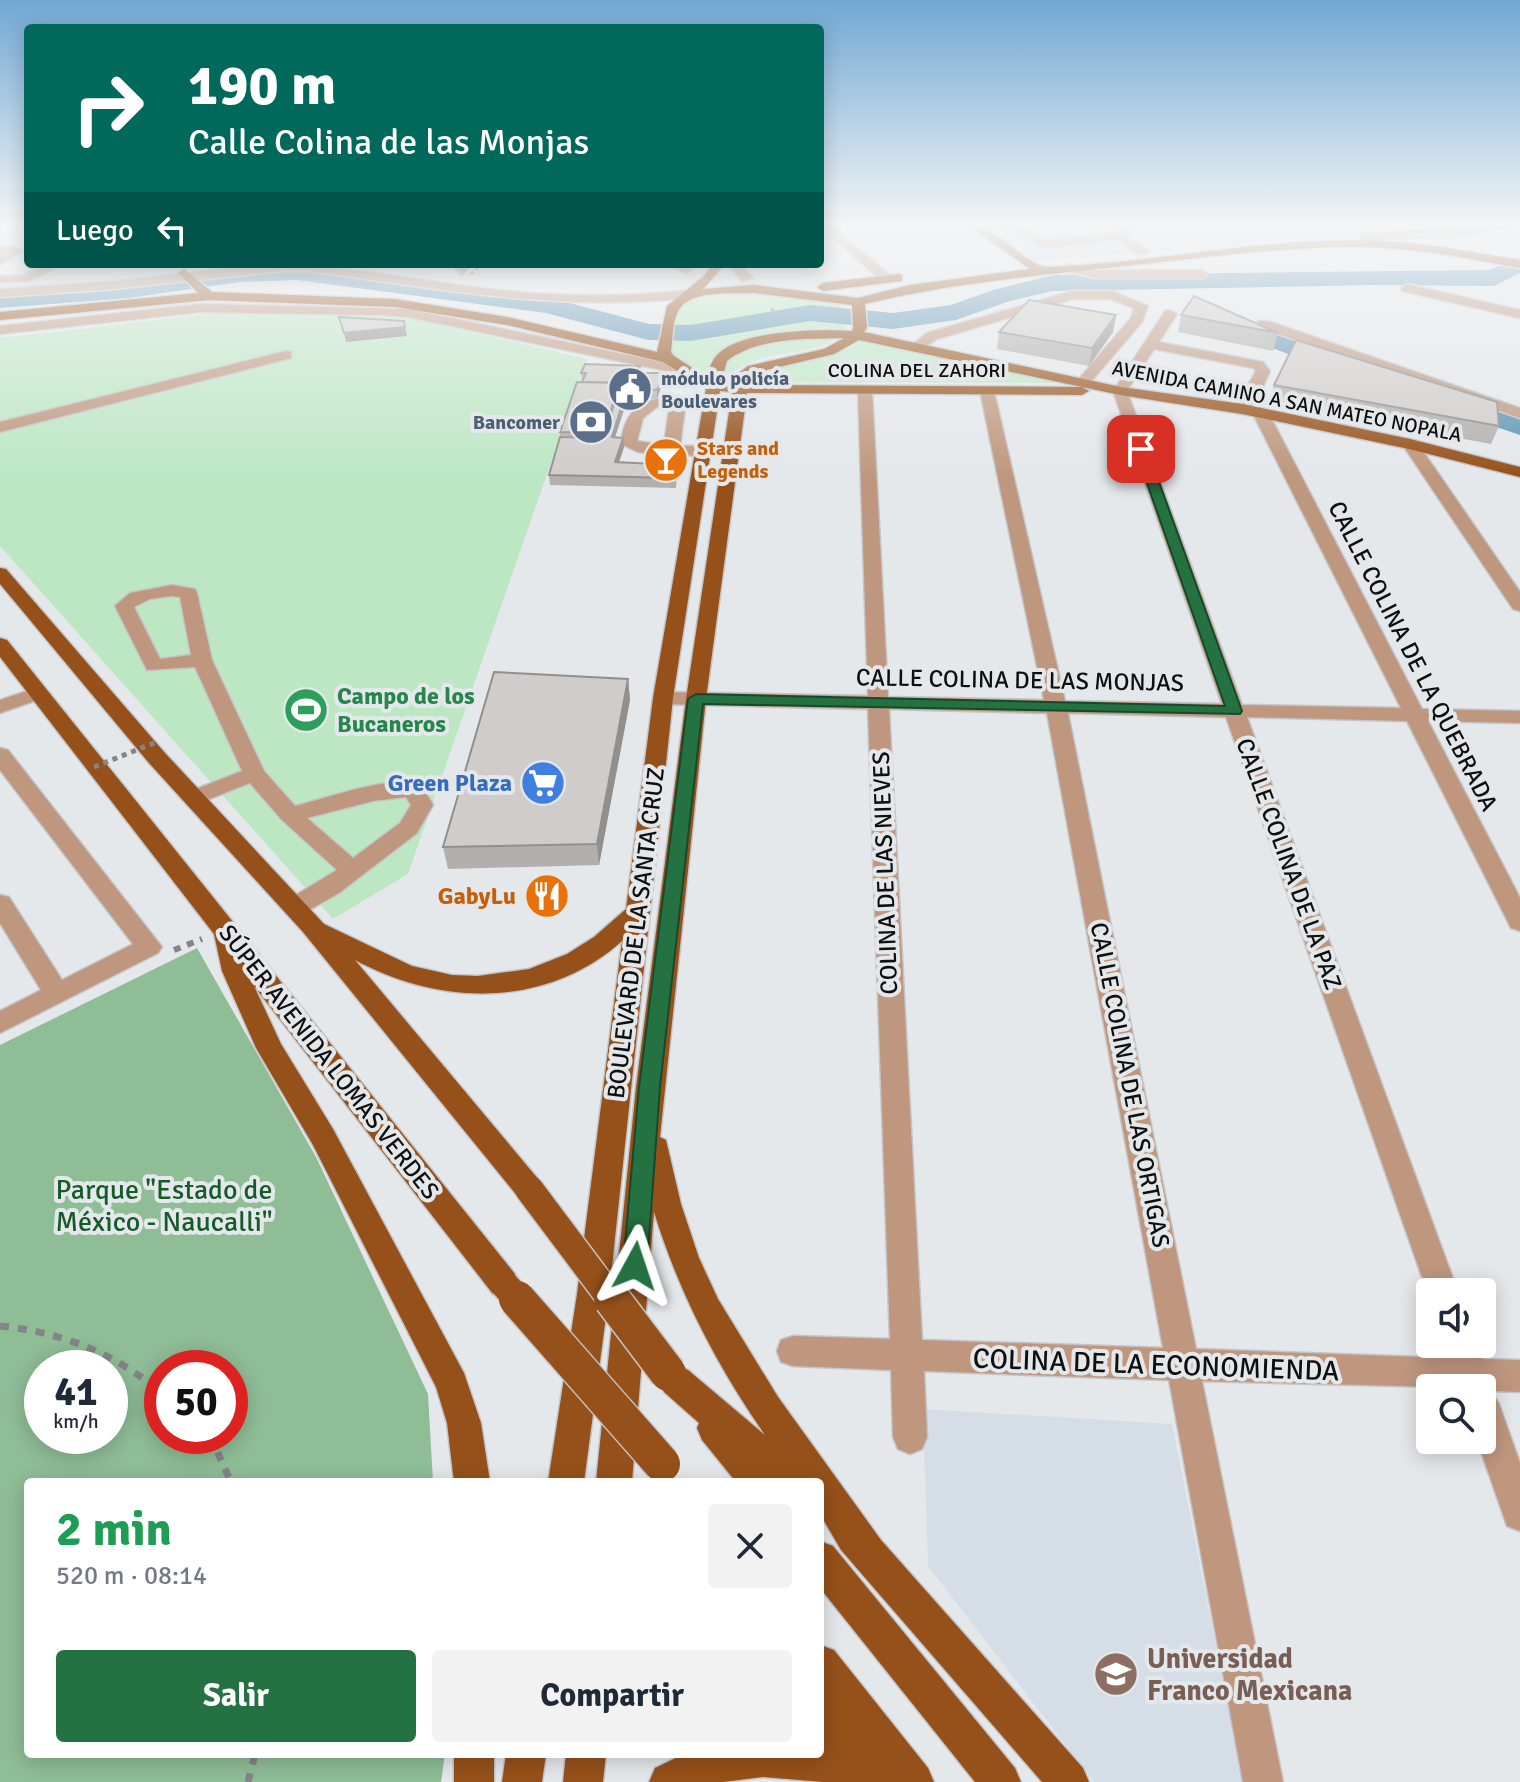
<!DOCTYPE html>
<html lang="es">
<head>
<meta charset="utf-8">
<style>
	:root { --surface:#fff; --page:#f2f2f3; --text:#1f2937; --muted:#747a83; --accent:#247141 }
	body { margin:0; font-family:Signika,sans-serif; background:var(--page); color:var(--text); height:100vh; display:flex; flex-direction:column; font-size:30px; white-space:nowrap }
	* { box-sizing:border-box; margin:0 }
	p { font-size:26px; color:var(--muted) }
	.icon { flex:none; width:44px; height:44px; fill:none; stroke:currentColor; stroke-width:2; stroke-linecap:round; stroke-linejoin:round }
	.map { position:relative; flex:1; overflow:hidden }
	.details { position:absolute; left:24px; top:1478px; width:800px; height:280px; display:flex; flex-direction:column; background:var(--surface); border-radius:8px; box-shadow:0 4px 20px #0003 }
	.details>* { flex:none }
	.banner { position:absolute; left:24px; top:24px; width:800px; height:244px; border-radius:8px; box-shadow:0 4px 20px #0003; background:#00695c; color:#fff; overflow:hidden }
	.buttons { position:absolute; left:1416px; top:1278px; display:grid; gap:16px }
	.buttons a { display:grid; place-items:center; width:80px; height:80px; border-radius:8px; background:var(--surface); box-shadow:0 4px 20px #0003; font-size:40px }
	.speed { position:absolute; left:24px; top:1350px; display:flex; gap:16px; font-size:40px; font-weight:700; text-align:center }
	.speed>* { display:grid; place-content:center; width:104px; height:104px; border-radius:50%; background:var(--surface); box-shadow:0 4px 20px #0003; line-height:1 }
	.speed small { font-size:20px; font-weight:400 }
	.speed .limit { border:12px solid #d22; background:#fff; color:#111 }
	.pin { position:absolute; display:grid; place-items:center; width:68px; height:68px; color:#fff; margin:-34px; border-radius:16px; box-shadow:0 4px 12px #0006 }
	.me { position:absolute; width:88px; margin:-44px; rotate:5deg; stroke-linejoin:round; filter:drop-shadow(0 0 6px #0008) }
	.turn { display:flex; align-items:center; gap:28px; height:168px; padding:0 32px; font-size:36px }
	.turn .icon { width:104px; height:104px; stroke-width:2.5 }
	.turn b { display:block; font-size:56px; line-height:68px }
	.then { display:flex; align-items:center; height:76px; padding:0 32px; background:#0003; gap:16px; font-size:30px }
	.round { display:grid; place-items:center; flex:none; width:84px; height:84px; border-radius:8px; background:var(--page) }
	.head { display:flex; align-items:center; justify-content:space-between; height:136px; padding:0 32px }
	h1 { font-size:48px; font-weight:700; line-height:60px; color:#1e9e55 }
	.primary-button { display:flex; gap:16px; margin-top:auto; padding:16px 32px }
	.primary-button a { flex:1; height:92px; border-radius:8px; background:var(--accent); color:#fff; font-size:32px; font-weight:700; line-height:92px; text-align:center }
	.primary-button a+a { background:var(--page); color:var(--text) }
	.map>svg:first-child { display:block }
	.built { fill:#d5dee6 }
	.green { fill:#bde7c3 }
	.forest { fill:#8fbd96; fill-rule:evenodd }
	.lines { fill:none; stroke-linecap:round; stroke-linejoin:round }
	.river { fill:#5f95b4; fill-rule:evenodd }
	.minor-casing { stroke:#c3c5c8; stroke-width:3 }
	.major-casing { stroke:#c3c5c8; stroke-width:3 }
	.path-far2 { stroke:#838587; stroke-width:3; stroke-dasharray:3 3; stroke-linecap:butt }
	.path-far1 { stroke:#838587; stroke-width:6; stroke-dasharray:7 7; stroke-linecap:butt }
	.path { stroke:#838587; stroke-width:7; stroke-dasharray:9 9; stroke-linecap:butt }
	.minor { fill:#bf977e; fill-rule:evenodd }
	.major { fill:#96511a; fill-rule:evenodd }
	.major-bridge-far1-casing { stroke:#c3c5c8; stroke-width:31; stroke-linecap:butt }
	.major-bridge-casing { stroke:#c3c5c8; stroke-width:39; stroke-linecap:butt }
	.path-bridge { stroke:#838587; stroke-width:5; stroke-dasharray:5 5; stroke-linecap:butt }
	.major-bridge-far1 { stroke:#96511a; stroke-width:28 }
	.major-bridge { stroke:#96511a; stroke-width:36 }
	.wall { fill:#b3afae }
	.shaded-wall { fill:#928f8d }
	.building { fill:#d0ccca; stroke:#928f8d; stroke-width:2 }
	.route { fill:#247141; stroke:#17492a; stroke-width:2 }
	.labels { text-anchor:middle; stroke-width:8; stroke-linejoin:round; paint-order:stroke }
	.far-street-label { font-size:20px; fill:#0e0f0f; stroke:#e5e8eb }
	.far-service-label { font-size:20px; font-weight:bold; fill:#4e5e75; stroke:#e5e8eb; text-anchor:start }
	.far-food-label { font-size:20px; font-weight:bold; fill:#c56008; stroke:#e5e8eb; text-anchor:start }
	.street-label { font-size:24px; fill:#0e0f0f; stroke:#e5e8eb }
	.leisure-label { font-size:24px; font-weight:bold; fill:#27864d; stroke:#e5e8eb; text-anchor:start }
	.shop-label { font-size:24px; font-weight:bold; fill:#366cbe; stroke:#e5e8eb; text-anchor:end }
	.food-label { font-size:24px; font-weight:bold; fill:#c56008; stroke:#e5e8eb; text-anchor:end }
	.near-park-label { font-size:28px; fill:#165b2a; stroke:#e5e8eb }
	.near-street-label { font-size:28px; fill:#0e0f0f; stroke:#e5e8eb }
	.near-education-label { font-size:28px; font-weight:bold; fill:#785e54; stroke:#e5e8eb; text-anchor:start }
</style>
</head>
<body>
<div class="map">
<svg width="1520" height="1782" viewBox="0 0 1520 1782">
	<rect width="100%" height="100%" fill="#e5e8eb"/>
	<g class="built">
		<path d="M980,226H1520V228L1460,241L1372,232L1029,262Z"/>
		<path d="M28,264H226L127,281L0,289V277Z"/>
		<path d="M923,1409L1172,1424L1243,1782H1094L928,1566Z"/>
	</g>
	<g class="green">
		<path d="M730,292L796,297L843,304L845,329C825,356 781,349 752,362C738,367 727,376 712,381L696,373L669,350L680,307L698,296Z"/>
		<path d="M208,314L403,316L587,359L408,874L333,919L0,546V338Z"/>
		<path d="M864,340L1078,383L751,382L757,372L845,350Z"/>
	</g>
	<path class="forest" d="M197,948L316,1157L428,1394L433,1482H28V1754H445L441,1782H0V1045ZM42,1368H110V1436H42ZM162,1368H230V1436H162Z"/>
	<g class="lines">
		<g class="river">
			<path d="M1515,259L1520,260V273L1494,286L1372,285L1053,291L1010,301L956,320L893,329L810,321L691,341L648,340L546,313L297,280L239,282L129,298L0,308V292L129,282L239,266H297L547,297L649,324L691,325L810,305L893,313L951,305L993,290L1053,275L1489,270Z"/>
			<path d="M1216,310L1363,362L1367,368L1363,374L1353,377L1343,374L1207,324L1203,318L1207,312Z"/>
			<path d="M1438,389L1520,416V435L1428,404L1423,398L1428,392Z"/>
		</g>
		<g class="minor-casing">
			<g id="minor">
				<path d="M820,226H831L891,276V282H883Z"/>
				<path d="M1006,226H1021L1045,240L1114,233L1126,226H1141L1126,236L1150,252L1140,255L1115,240L1043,248Z"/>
				<path d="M1467,226H1511L1464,236L1363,241L1357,237L1363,233Z"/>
				<path d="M0,247H16L22,251L0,265Z"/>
				<path d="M49,264H65L28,282H0V276L22,275Z"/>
				<path d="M263,264C343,264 421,282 500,290C564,297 626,297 689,290L695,294L689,298C560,312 436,289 309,271H284L103,290L0,297V289L118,281Z"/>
				<path d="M664,264H701L687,273Z"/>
				<path d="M727,264H740L753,278L743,281Z"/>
				<path d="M1068,264L1095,270H1202L1208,274L1202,278H1095L1064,271L1062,268Z"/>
				<path d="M1407,284L1520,310V318L1402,291L1401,288Z"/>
				<path d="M1072,291H1112L1148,306L1142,322L1089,384H1079L1077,381L1131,318L1134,308L1110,299H1073L937,339L921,350L909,347L927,333Z"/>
				<path d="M201,304L408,309L681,366L688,370L681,374L408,317L382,315L201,312L0,334V326Z"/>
				<path d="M1170,310L1177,314L1159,342L1263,362L1270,371L1260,394L1247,412L1242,414L1234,409L1256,371L1253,368L1154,349L1127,391L1242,705L1401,708L1252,412L1260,407L1268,412L1422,709L1520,711V723L1428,721L1520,898V931L1511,928L1508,922L1407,721L1247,717L1458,1292H1430V1300L1226,717L1068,713L1196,1349L1449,1358L1445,1344H1477L1483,1359L1520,1360V1392L1491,1391L1499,1404L1520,1463V1531L1507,1526L1477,1440H1482V1388L1202,1381L1283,1782H1243L1169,1380L924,1371L927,1437L922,1449L910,1454L898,1449L893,1437L891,1370L793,1366L781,1362L777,1351L781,1340L793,1336L890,1339L868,709L663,704L653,698L663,692L868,696L858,390L865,386L872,390L888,697L1044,700L980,391L987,387L994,391L1065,701L1222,704L1113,391L1165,311ZM889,709L1047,713L1163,1348L922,1340Z"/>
				<path d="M1258,321H1268L1520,408V418L1258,327Z"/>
				<path d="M286,351L291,352V358L0,432V422Z"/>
				<path d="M663,398L678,400L685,409L680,446H704L712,451L704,456L678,455L675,467L667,472L659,467L662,454L638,452L621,444C623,417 636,401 663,398ZM657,407L669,409L664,445L637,441L643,418Z"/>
				<path d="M1410,439L1416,441L1520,592V611L1513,609L1402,444Z"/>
				<path d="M172,585L195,589L197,593L212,660L264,771L295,806C328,798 388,775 421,784L433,805L417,833L339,893L304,913L295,916L286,913L283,907L286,901L337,870L282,820L250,783L194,805L186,803L183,798L186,793L242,771L195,667L147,670L115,606L130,593ZM172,596L180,597L191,655L160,659L134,607L150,599ZM406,797L411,805L400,823L353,858L307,818L373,801Z"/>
				<path d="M39,687L49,693L46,697L0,713V700Z"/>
				<path d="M0,748L8,750L162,947L158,953L0,1033V1011L41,990L0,923V895L9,897L62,980L133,944L0,770Z"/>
			</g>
		</g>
		<g class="major-casing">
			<g id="major">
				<path d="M969,226C1000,226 1026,267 1048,267C1149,263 1250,241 1351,240C1408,239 1464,251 1520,260V268C1464,258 1409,246 1352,247C1273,247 1194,259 1116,267C1032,276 947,284 865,304L867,328L864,332L1121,387L1242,404L1410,439L1520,467V477L1409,449L1242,414L1120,395L859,340L834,354L758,372L749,385L1082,387L1089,391L1082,395L747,393L706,699L660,1137L666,1140L681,1204L699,1258L718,1299L778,1397L881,1540L1083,1768L1089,1782H1042L841,1550L820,1514V1482H736L702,1440L697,1428L699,1423L664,1392L659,1381L664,1370L676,1365L688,1370L765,1435C717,1366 679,1293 654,1212L632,1482H596L636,1087L686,699L732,392L720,391L673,698L609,1294L584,1482H548L577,1294L622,941C546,1009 440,1006 355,960L539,1180L544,1189L539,1198L529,1202L519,1198L303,932L149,763L0,584V568L6,569L165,753L324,924L412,966L452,975L478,976L529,969L567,954L594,937L626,909L653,698L706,388L663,362L507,325L395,307L209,300L0,320V312L198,293L178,273L184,269L212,292L395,299L507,317L657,352L667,306L704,276L713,264H725L703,289L753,285L858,298L910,285L1030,269ZM753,293L852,305L853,328L852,331C819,329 740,330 717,355C711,361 709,370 708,378L674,356L671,352C673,339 672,319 680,308C693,290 732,294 753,293ZM844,338L824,349L748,366L740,372L735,384L721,382L727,361C757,337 807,339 844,338Z"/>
				<path d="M898,274L902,275V281L823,291L817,287L823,283Z"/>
				<path d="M0,638L7,640L515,1274L520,1284L515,1294L504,1298L493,1294L254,986L281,1044L333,1129L464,1373L481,1423L490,1482H454L447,1423L436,1387L313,1145L256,1048L222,971L214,934L0,657Z"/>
				<path d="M820,1541L833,1546L1015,1768L1021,1782H975L820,1588Z"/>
				<path d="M820,1645L834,1650L928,1768L934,1782H823L763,1777L723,1782H649L655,1768L684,1754H820Z"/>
				<rect x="454" y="1754" width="40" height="28"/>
				<path d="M506,1754H546L542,1782H502Z"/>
				<path d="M566,1754H606L603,1782H563Z"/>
			</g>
		</g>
		<g class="path-far2">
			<path d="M471,274L482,264"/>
			<path d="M771,309L791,319"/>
		</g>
		<path class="path-far1" d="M174,950L202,939"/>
		<g class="path">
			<path d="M0,1326C62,1332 114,1353 162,1393"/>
			<path d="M210,1436L231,1482"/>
			<path d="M248,1782L255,1754"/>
		</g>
		<use href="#minor" class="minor"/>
		<use href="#major" class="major"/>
		<g class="major-bridge-far1-casing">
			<g id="major-bridge-far1">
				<path d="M529,1189L613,1301"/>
				<path d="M504,1284L519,1301"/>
			</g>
		</g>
		<g class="major-bridge-casing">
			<g id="major-bridge">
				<path d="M517,1299L662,1464"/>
				<path d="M612,1299L668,1373"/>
			</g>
		</g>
		<path class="path-bridge" d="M94,767L159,741"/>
		<use href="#major-bridge-far1" class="major-bridge-far1"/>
		<use href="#major-bridge" class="major-bridge"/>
	</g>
	<g class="wall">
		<path d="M448,264H474L461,276Z"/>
		<path d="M1116,315L1113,332L1089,366L997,349L999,332Z"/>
		<path d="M1181,315L1278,333L1273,351L1178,332Z"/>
		<path d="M581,373L641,375L639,380L663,382L657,399L628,398L615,437L624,447L619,462L677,474L676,488L550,485L549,475L560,437V432L582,382Z"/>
		<path d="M1274,385L1499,426L1491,444L1269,403Z"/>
		<path d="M628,679L630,700L599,865L448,869L443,847Z"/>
	</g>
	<g class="shaded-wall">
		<path d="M459,264H474L461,276Z"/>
		<path d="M1116,315L1113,332L1089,366L1092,348Z"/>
		<path d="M405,327L407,336L346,342L344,333Z"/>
		<path d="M640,366L641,375L638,384L637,375Z"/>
		<path d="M663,373V382L657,399V390Z"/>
		<path d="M627,388L628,398L612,446V437Z"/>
		<path d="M623,438L624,447L616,471L615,462Z"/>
		<path d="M628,679L630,700L599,865L597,844Z"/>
	</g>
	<g class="building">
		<path d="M1194,296L1278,333L1181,315Z"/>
		<path d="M1029,300L1116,315L1092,348L999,332Z"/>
		<path d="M339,317L404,321L405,327L344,333Z"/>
		<path d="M1296,340L1497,402L1499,426L1274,385Z"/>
		<path d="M585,364L640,366L637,375H626L622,386L619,385V383L582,382L586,373H581Z"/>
		<path d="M644,373H663L657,390L627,388L612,437L623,438L615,462L676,465L675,478L549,475L560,437L605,438L618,388L641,379Z"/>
		<path d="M577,382L619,383L604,433L560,432Z"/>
		<path d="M494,672L628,679L597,844L443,847Z"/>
	</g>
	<linearGradient id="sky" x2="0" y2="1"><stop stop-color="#71a8d3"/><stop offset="0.47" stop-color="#f3f5f6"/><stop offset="1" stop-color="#f3f5f6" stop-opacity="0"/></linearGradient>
	<rect width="1520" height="476" fill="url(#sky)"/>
	<path class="route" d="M1141,446L1147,449L1242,711L1240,714L703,704L660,1087L647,1266L643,1273L635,1276L627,1273L623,1266L639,1087L688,699L696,694L1225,706L1135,449Z"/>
	<defs>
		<g id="civic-disc" transform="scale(2.3)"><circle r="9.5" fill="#5c6f8a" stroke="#e5e8eb"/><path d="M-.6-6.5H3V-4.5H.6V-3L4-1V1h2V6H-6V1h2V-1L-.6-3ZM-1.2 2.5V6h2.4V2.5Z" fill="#fff"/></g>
		<g id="bank-disc" transform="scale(2.3)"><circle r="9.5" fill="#5c6f8a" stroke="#e5e8eb"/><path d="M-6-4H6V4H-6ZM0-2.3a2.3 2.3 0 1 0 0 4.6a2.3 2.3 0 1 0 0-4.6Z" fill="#fff"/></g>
		<g id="bar-disc" transform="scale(2.3)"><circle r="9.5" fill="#e8710a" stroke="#e5e8eb"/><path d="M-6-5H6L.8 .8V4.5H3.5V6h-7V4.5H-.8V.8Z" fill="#fff"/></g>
		<g id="stadium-disc" transform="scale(2.3)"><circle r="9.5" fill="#2e9e5b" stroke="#e5e8eb"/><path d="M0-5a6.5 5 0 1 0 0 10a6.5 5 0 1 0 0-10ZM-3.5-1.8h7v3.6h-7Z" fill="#fff"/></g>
		<g id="supermarket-disc" transform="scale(2.3)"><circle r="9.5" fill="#3f7fe0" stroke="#e5e8eb"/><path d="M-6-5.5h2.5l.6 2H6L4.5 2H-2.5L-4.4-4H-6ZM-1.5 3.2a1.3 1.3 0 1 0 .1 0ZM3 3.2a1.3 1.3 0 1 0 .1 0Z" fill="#fff"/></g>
		<g id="restaurant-disc" transform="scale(2.3)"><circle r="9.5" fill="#e8710a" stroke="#e5e8eb"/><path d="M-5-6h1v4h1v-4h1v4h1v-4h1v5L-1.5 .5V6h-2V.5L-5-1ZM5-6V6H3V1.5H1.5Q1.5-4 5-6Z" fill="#fff"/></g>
		<g id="university-disc" transform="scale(2.3)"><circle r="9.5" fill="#8d6e63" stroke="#e5e8eb"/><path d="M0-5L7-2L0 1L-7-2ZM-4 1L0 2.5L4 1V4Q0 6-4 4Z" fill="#fff"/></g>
	</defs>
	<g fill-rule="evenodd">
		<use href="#civic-disc" x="630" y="389"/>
		<use href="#bank-disc" x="591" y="422"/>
		<use href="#bar-disc" x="666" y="460"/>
		<use href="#stadium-disc" x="306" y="710"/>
		<use href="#supermarket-disc" x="543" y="783"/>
		<use href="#restaurant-disc" x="547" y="896"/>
		<use href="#university-disc" x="1116" y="1674"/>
	</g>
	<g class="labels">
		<g class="far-street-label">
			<text x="917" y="377">COLINA DEL ZAHORI</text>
			<text transform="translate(1287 401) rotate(11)" y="7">AVENIDA CAMINO A SAN MATEO NOPALA</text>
		</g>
		<g class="far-service-label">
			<text x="661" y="385">módulo policía<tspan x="661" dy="23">Boulevares</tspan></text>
			<text x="560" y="429" text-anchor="end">Bancomer</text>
		</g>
		<g class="far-food-label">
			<text x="697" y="455">Stars and<tspan x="697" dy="23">Legends</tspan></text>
		</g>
		<g class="street-label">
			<text transform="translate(1413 656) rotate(63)" y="8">CALLE COLINA DE LA QUEBRADA</text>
			<text transform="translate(1020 680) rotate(1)" y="8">CALLE COLINA DE LAS MONJAS</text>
			<text transform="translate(1289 864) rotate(70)" y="8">CALLE COLINA DE LA PAZ</text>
			<text transform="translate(885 873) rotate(-92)" y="8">COLINA DE LAS NIEVES</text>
			<text transform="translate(636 933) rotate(-83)" y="8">BOULEVARD DE LA SANTA CRUZ</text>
			<text transform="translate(329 1062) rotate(52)" y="8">SÚPER AVENIDA LOMAS VERDES</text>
			<text transform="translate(1130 1085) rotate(79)" y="8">CALLE COLINA DE LAS ORTIGAS</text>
		</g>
		<g class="leisure-label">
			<text x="337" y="704">Campo de los<tspan x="337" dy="28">Bucaneros</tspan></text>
		</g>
		<g class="shop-label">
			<text x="512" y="791">Green Plaza</text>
		</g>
		<g class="food-label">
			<text x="516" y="904">GabyLu</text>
		</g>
		<g class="near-park-label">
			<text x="164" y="1199">Parque "Estado de<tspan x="164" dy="32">México - Naucalli"</tspan></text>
		</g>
		<g class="near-street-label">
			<text transform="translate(1156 1364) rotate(2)" y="10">COLINA DE LA ECONOMIENDA</text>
		</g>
		<g class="near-education-label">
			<text x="1147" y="1668">Universidad<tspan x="1147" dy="32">Franco Mexicana</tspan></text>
		</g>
	</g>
</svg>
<div class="buttons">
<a><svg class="icon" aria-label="sound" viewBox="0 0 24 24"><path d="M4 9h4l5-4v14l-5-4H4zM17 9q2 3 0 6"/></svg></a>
<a><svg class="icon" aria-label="search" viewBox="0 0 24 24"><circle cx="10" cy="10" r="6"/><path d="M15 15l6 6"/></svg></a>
</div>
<div class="speed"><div>41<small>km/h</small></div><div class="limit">50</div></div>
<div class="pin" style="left:1141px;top:449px;background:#d93025"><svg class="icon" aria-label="arrive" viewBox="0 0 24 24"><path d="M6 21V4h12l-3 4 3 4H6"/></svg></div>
<svg class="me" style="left:635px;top:1266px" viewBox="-20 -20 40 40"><path d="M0-17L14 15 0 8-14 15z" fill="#247141" stroke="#fff" stroke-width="4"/></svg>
<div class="banner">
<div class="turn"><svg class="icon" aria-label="right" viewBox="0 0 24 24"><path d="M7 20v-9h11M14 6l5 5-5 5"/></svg><div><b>190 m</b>Calle Colina de las Monjas</div></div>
<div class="then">Luego<svg class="icon" aria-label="left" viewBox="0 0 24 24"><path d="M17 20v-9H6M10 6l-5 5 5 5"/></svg></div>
</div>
<section class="details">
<div class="head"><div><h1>2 min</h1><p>520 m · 08:14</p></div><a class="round"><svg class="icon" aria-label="close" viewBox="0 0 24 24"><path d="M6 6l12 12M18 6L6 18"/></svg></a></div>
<div class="primary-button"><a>Salir</a><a>Compartir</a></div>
</section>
</div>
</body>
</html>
